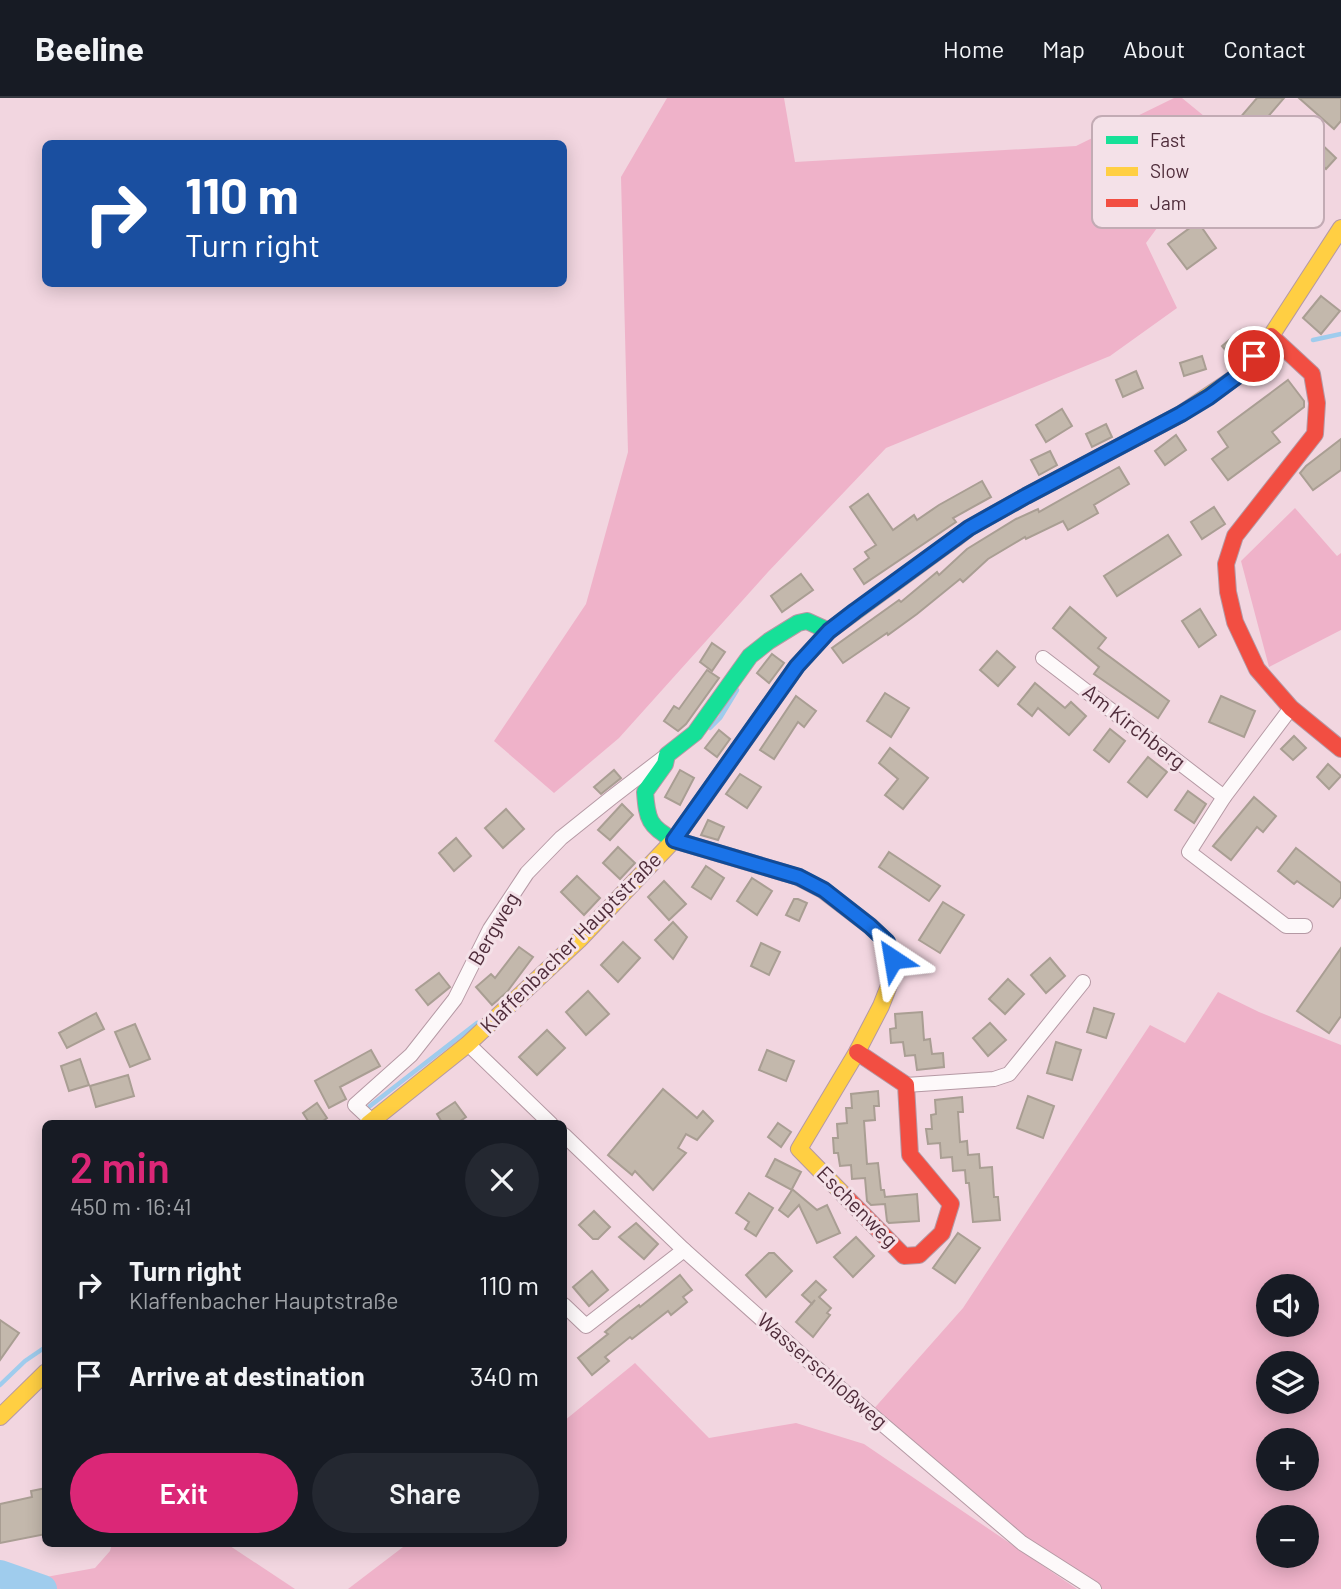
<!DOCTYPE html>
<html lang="en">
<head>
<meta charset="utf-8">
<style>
	:root { --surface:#171b24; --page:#242831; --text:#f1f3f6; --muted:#9ea1a6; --line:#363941; --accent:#db2777 }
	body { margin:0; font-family:Barlow,sans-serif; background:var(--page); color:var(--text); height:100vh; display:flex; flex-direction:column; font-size:26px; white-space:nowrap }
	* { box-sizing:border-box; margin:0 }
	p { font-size:23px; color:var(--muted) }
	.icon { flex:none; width:38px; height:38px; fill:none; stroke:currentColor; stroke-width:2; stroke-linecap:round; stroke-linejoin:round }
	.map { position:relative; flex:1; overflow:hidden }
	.panel { position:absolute; left:42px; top:1022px; width:525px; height:427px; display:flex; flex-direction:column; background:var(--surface); border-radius:10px; box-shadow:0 4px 18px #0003 }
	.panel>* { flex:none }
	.banner { position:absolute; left:42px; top:42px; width:525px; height:147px; border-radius:10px; box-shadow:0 4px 18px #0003; background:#1a4fa0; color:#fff; overflow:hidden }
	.tools { position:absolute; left:1256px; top:1176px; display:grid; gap:14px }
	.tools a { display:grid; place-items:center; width:63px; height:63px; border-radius:50%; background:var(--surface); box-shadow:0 4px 18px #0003; font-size:35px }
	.pin { position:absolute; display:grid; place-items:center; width:60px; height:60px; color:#fff; margin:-30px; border:4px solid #fff; border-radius:50%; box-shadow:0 2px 7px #0007 }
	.me { position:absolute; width:77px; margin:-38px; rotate:327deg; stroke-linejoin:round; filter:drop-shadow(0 0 5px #0008) }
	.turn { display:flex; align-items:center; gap:24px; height:147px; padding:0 28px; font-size:32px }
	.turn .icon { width:91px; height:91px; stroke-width:2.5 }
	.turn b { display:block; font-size:49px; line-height:60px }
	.round { display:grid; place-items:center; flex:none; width:74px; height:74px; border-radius:37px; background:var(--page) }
	.headline { display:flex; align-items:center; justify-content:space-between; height:119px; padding:0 28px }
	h1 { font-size:42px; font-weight:600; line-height:52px; color:var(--accent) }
	.button { display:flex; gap:14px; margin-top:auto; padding:14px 28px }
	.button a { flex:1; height:80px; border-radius:42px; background:var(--accent); color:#fff; font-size:28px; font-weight:600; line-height:80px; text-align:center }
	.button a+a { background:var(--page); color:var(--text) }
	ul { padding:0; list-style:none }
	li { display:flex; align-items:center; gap:21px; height:91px; padding:0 28px }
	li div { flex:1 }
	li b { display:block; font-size:26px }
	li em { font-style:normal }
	header { display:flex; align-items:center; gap:42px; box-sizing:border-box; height:98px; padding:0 35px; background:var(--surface); border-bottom:2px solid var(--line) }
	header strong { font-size:33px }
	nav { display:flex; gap:38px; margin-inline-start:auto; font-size:24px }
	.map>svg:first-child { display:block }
	.green { fill:#efb2c9; fill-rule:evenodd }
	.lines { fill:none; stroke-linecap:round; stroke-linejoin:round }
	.stream { stroke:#9fcced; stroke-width:4.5 }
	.river { stroke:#9fcced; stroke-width:28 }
	.building { fill:#c3b8ac; stroke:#a99e93; stroke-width:2 }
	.street-casing { stroke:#b599a4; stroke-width:16 }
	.fast-casing { stroke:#b599a4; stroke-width:18 }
	.slow-casing { stroke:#b599a4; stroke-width:18 }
	.jam-casing { stroke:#b599a4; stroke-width:18 }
	.street { stroke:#fdf9fa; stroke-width:14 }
	.fast { stroke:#16e098; stroke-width:16 }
	.slow { stroke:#ffcf43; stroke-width:16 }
	.jam { stroke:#f24e42; stroke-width:16 }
	.route-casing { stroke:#114b97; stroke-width:18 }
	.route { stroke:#1a73e8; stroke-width:12 }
	.labels { text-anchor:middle; stroke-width:6; stroke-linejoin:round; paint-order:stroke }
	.street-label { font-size:21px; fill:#4f2c3a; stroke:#f4e1e8 }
	.key { fill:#f4e1e8; stroke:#c2abb4; stroke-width:2 }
	.key-label { font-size:19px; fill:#4f2c3a }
</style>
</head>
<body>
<header>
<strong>Beeline</strong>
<nav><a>Home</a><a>Map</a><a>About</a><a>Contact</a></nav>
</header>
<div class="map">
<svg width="1341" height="1491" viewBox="0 0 1341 1491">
	<rect width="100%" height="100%" fill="#f2d6e0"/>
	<g class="green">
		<path d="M667,0H784L795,64L1076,48L1174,0H1182L1226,36L1146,145L1177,210L1110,258L886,350L768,474L619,640L554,695L494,643L586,506L628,354L621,79Z"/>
		<path d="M1295,410L1337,458L1341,455V532L1269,569L1241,463Z"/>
		<path d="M1218,894L1259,914L1341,947V1491H1097L986,1414L871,1314L963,1210L1150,927L1185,945ZM1269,1188H1307V1227H1269ZM1269,1265H1307V1304H1269ZM1269,1342H1307V1381H1269ZM1269,1419H1307V1458H1269Z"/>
		<path d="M635,1265L709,1340L796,1325L864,1346L1077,1491H348L407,1446H564V1323Z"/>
		<path d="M112,1446H227L295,1491H13L19,1473L46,1479L95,1470L110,1453Z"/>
	</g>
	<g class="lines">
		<g class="stream">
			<path d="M1313,242L1341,236"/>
			<path d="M710,630L720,620L737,592"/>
			<path d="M370,1008L477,925"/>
			<path d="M0,1287L25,1263L44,1250"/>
		</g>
		<path class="river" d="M0,1476L43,1491"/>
	</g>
	<g class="building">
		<path d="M1257,0H1284L1254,35L1238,22Z"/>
		<path d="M1299,0H1341V23L1334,31Z"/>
		<path d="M1316,41L1336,60L1326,71L1319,64L1312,71L1299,59Z"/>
		<path d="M1198,124L1216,150L1187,171L1168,146Z"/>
		<path d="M1321,198L1340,213L1321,236L1303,220Z"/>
		<path d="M1241,232L1251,243L1232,260L1222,248Z"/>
		<path d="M1202,258L1206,271L1184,278L1180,265Z"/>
		<path d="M1136,273L1143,290L1123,299L1116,282Z"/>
		<path d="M1288,282L1304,303V309L1272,334L1280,344L1228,382L1212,361L1228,349L1218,334Z"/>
		<path d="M1062,311L1072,328L1046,344L1036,327Z"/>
		<path d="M1106,326L1112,339L1092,349L1086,336Z"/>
		<path d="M1176,337L1186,352L1165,367L1155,353Z"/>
		<path d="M1341,341V372L1313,392L1300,375L1306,368Z"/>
		<path d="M1050,353L1057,367L1039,377L1031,362Z"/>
		<path d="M1119,369L1129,386L1094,407L1098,415L1068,432L1063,423L1026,441L1025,439L988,461L963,484L960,481L917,516L888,537L887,535L843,565L832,550L899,502L901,504L937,474L939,477L967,451L1016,421L1038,411L1039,414Z"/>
		<path d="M982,383L991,399L953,420L956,424L864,486L854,471L869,460L865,454L876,447L850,409L868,396L893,432L914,417L917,422L939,407Z"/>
		<path d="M1214,409L1225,426L1202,441L1191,424Z"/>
		<path d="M1168,437L1181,457L1117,498L1104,478Z"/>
		<path d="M801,476L813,492L782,514L771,498Z"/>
		<path d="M1070,509L1106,540L1098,550L1169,603L1158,620L1094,576L1099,569L1053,530Z"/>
		<path d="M1200,511L1216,537L1199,549L1182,523Z"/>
		<path d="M712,545L725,554L712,573L700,564Z"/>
		<path d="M997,553L1015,569L998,588L980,572Z"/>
		<path d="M772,556L784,565L769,585L757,575Z"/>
		<path d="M707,572L719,580L686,626L678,633L664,623L674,608L679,611Z"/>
		<path d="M1035,585L1065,610L1071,604L1086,618L1069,637L1038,610L1032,618L1018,606Z"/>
		<path d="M885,595L909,610L891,639L867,623Z"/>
		<path d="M796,598L816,613L804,629L798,624L774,661L760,652Z"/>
		<path d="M1221,598L1255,613L1244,639L1209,624Z"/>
		<path d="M1110,631L1125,643L1109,664L1094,652Z"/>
		<path d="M719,632L730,641L717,659L705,650Z"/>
		<path d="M1294,638L1306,650L1293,662L1281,651Z"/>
		<path d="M890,650L928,680L903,711L885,697L898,681L879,665Z"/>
		<path d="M1148,659L1167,674L1147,699L1128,684Z"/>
		<path d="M1328,666L1341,678L1329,691L1317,679Z"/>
		<path d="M614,672L621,680L601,696L594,689Z"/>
		<path d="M680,672L694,680L680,707L665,699Z"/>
		<path d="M740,676L761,689L747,710L726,696Z"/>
		<path d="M1188,693L1206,706L1194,725L1175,712Z"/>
		<path d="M1254,699L1276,718L1263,734L1257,729L1231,762L1213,748Z"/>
		<path d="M622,706L633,717L610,742L598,732Z"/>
		<path d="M506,711L524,731L503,750L485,730Z"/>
		<path d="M708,722L724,729L718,742L701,737Z"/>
		<path d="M456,740L471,758L454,773L439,755Z"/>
		<path d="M618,749L635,765L620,781L603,765Z"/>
		<path d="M1296,750L1341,785V799L1333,809L1297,783L1294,786L1278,773Z"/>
		<path d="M889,754L940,788L929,803L879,769Z"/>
		<path d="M706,768L724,780L711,801L692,789Z"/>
		<path d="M577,778L600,800L584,817L561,794Z"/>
		<path d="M752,780L772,793L757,817L737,803Z"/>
		<path d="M664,783L686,806L669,822L648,799Z"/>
		<path d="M794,801H798L807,805L799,823L786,817Z"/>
		<path d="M943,804L964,817L940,855L919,842Z"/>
		<path d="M673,824L687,839L673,861L655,842Z"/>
		<path d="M623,844L640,860L618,884L601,867Z"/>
		<path d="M761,845L780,854L769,877L751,868Z"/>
		<path d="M519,849L533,859L507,894L492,907L476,889L491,876L495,880Z"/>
		<path d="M1341,850V918L1329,935L1297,913Z"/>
		<path d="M1050,860L1065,878L1046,895L1031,877Z"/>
		<path d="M439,875L450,889L428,907L416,892Z"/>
		<path d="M1008,881L1024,896L1005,916L989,901Z"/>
		<path d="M588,893L609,916L586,937L566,914Z"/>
		<path d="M1094,910L1114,916L1106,940L1087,934Z"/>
		<path d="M922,914L924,942L930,941L932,956L943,955L944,969L917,972L915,957L905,958L903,944L891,945L890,931L896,930L895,916Z"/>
		<path d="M96,915L104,931L67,950L59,935Z"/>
		<path d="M990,925L1006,942L988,958L973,940Z"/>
		<path d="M135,926L150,961L130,969L115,934Z"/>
		<path d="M547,932L565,950L537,977L519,959Z"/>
		<path d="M1056,944L1081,952L1072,982L1047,975Z"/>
		<path d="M371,952L380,968L340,989L346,1001L329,1010L315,983Z"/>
		<path d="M767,952L794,963L786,983L759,972Z"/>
		<path d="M80,961L89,987L69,993L61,968Z"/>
		<path d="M128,977L134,998L96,1009L90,988Z"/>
		<path d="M663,991L697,1020L703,1013L713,1023L697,1042L686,1036L678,1050L686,1055L653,1092L635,1073L632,1077L608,1057Z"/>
		<path d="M878,993L879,1008H874L875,1022L864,1023L867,1066L878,1065L881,1092H884L885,1099L917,1096L919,1123L889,1125L887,1123L885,1106L871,1107L867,1103L865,1080L852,1081L851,1067L840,1068L838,1055H834L833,1040H838L837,1026L847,1025L846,1010H852L851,996Z"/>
		<path d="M1028,998L1054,1008L1043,1040L1017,1030Z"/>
		<path d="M962,999L963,1014H958L960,1044L967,1043L968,1057L979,1056L980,1070L992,1069L994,1099H998L1000,1122L973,1124L969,1085H966L965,1072L953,1073L952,1059L941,1060L940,1045L928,1046L926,1031H932L931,1017L936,1016L935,1002Z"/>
		<path d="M455,1004L466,1019L456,1026H443L437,1016Z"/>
		<path d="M317,1005L327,1020L319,1026H310L303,1015Z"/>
		<path d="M778,1025L791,1034L781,1049L768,1039Z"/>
		<path d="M775,1061L801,1074L792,1091L817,1112L827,1107L840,1135L817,1145L799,1107L788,1119L779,1112L792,1092L766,1078Z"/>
		<path d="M749,1095L773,1110L756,1138L745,1131L749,1124L736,1115Z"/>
		<path d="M594,1113L610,1129L598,1141H593L579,1127Z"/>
		<path d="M636,1125L658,1146L644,1161L619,1139Z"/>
		<path d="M958,1135L980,1150L955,1185L933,1170Z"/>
		<path d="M856,1139L874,1158L853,1179L834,1159Z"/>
		<path d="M769,1155H774L792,1173L766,1199L746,1177Z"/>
		<path d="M592,1173L608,1192L589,1208L573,1189Z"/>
		<path d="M680,1177L692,1192L683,1199L687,1204L671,1217L668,1213L632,1241L630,1239L605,1259L609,1263L592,1277L578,1260L608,1236L605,1234L618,1223L639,1207L640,1209Z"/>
		<path d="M816,1183L826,1192L819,1199L831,1210L827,1215L830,1217L813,1239L796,1224L815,1202L812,1206L802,1197Z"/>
		<path d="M0,1222L19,1235L0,1262Z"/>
		<path d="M46,1390V1436L0,1445V1406L32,1399L31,1393Z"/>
	</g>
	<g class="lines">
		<g class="street-casing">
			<g id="street">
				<path d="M1043,560L1224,699"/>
				<path d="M1291,610L1224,699L1189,754L1286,828H1305"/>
				<path d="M468,946L551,1026"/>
				<path d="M906,987L994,981L1009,976L1083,884"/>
				<path d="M371,1022L355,1007L411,957L455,901L490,831L527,775L561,740L611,700L663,660"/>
				<path d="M564,1037L684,1152L806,1261L1022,1445L1094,1491"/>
				<path d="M564,1207L586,1228L684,1152"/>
			</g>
		</g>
		<g class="fast-casing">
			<g id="fast">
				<path d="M694,714L797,568L829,533L956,440"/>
				<path d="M785,775L674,742C649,729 647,721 645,694L665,666L667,657L695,635L750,558L769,543L798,525L807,523L829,533"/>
			</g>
		</g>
		<g class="slow-casing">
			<g id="slow">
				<path d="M956,440L969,430L1026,398L1181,316L1236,279L1271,238L1341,130"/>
				<path d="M785,775L798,779L823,792L870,828L887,844L893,861L892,880L881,908L857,954L799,1051L844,1097"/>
				<path d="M368,1026L468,946L579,842L674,742L694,714"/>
				<path d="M0,1319L46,1274"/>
			</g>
		</g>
		<g class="jam-casing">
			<g id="jam">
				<path d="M1271,238L1312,276L1317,305L1315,336L1235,438L1226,466L1228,494L1235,524L1257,571L1291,610L1341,651"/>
				<path d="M844,1097L904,1158L919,1157L942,1135L951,1106L910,1057L906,987L857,954"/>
			</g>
		</g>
		<use href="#street" class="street"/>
		<use href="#fast" class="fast"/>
		<use href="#slow" class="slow"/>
		<use href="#jam" class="jam"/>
	</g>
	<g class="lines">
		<g class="route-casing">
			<path id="route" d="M893,861L887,844L870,828L824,792L799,779L674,742L797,568L829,533L855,513L969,430L1026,398L1181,316L1209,299L1236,279L1254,258"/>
		</g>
		<use href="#route" class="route"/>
	</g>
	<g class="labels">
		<g class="street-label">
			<text transform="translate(1134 629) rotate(38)" y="7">Am Kirchberg</text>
			<text transform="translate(494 831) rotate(-60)" y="7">Bergweg</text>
			<text transform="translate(571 845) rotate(-45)" y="7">Klaffenbacher Hauptstraße</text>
			<text transform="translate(857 1109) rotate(45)" y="7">Eschenweg</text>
			<text transform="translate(822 1273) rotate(41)" y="7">Wasserschloßweg</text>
		</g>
	</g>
	<rect x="1092" y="18" width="232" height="112" rx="10" class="key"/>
	<rect x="1106" y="38" width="32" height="8" fill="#16e098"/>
	<rect x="1106" y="69" width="32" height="9" fill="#ffcf43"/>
	<rect x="1106" y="101" width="32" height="8" fill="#f24e42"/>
	<g class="key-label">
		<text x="1150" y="49">Fast</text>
		<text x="1150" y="80">Slow</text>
		<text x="1150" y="112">Jam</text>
	</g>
</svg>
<div class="tools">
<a><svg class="icon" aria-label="sound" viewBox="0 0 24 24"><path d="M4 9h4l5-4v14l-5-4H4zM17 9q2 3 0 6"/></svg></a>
<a><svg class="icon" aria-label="layers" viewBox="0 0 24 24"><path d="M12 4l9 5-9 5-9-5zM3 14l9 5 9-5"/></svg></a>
<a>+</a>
<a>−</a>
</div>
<div class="pin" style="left:1254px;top:258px;background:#d93025"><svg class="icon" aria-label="arrive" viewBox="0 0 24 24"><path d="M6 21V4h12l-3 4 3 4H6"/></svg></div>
<svg class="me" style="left:893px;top:861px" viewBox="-20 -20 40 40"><path d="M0-17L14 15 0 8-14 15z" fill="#1a73e8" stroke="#fff" stroke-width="4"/></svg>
<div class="banner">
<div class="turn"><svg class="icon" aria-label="right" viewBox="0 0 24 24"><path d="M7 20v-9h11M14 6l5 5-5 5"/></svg><div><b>110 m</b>Turn right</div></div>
</div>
<section class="panel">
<div class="headline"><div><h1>2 min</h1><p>450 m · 16:41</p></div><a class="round"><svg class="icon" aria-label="close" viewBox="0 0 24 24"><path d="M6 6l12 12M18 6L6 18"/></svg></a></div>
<ul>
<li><svg class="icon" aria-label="right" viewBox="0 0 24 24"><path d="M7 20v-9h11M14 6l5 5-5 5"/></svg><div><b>Turn right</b><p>Klaffenbacher Hauptstraße</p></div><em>110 m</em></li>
<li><svg class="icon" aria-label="arrive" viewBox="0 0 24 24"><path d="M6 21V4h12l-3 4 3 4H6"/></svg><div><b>Arrive at destination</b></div><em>340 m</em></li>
</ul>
<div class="button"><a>Exit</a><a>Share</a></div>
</section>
</div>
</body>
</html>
